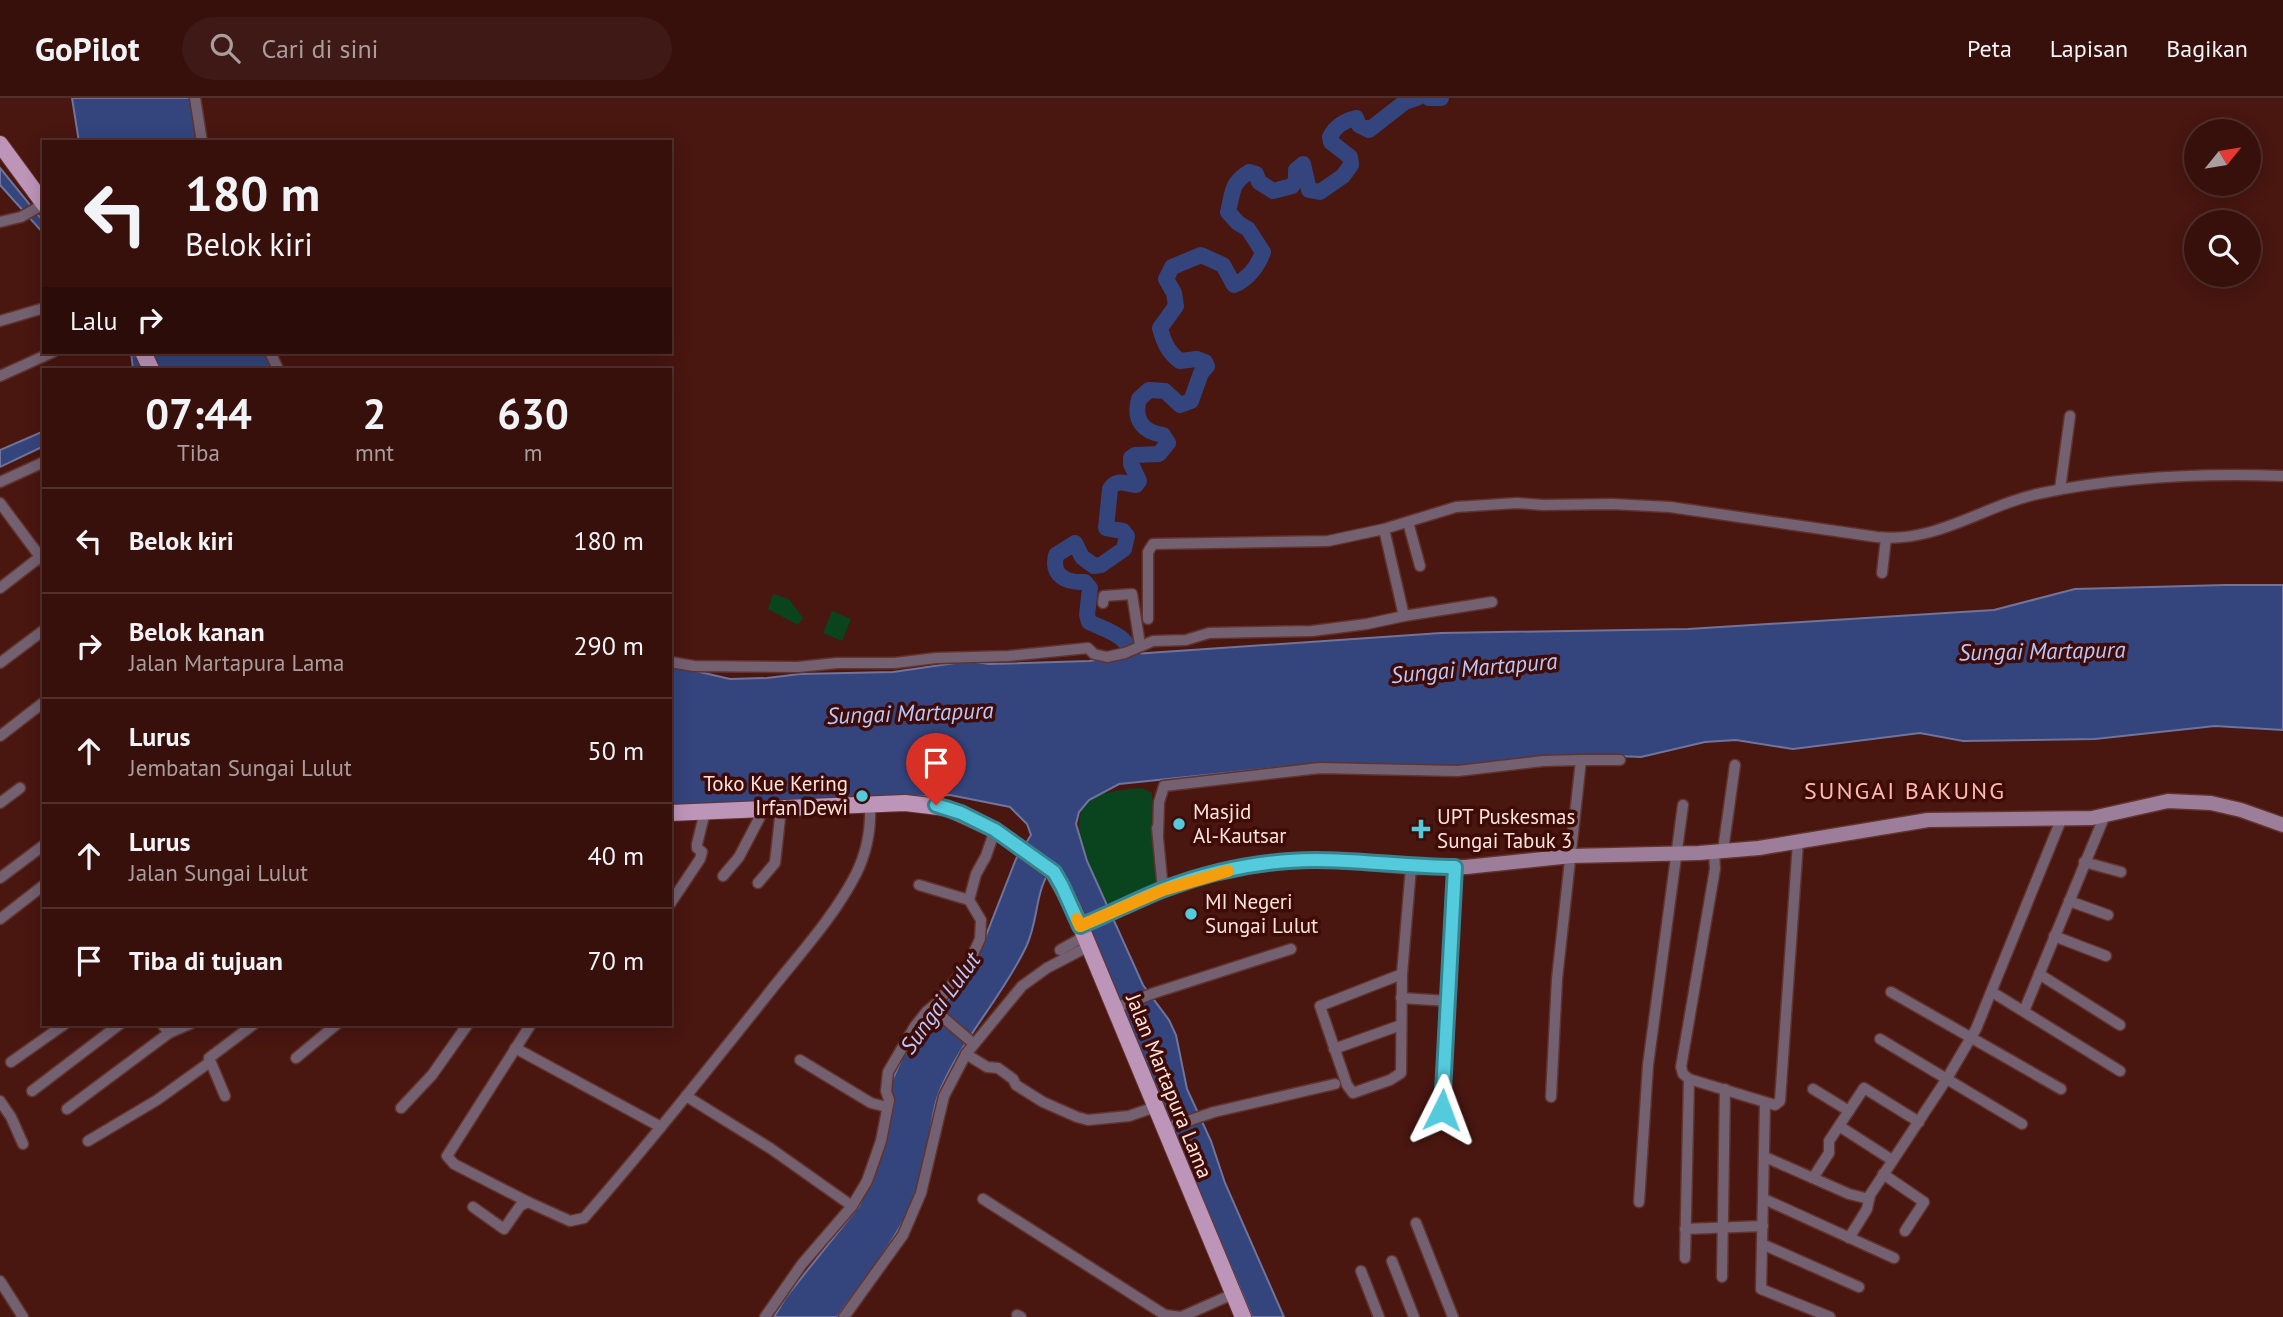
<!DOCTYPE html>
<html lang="id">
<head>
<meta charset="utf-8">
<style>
	:root { --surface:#37100c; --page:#3e1915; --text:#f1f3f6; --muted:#aa9d9d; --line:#51302d }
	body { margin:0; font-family:"PT Sans",sans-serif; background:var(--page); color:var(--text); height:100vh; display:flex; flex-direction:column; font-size:26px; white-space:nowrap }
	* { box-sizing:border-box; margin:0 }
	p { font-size:23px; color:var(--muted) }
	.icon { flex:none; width:38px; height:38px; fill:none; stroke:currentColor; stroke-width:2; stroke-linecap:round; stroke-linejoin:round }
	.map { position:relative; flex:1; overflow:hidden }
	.drawer { position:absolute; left:42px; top:270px; width:630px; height:658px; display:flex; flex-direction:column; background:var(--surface); border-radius:0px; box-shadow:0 4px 18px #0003,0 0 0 2px var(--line) }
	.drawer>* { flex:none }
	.guide { position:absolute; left:42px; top:42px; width:630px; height:214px; border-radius:0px; box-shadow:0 4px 18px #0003,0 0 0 2px var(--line); background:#37100c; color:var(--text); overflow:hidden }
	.needle { width:46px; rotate:60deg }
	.buttons { position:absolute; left:2184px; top:21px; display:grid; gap:14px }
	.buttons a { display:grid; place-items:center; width:77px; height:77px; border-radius:50%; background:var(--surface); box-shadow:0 4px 18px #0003,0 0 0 2px var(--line); font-size:35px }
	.pin { position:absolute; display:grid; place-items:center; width:60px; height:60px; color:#fff; margin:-72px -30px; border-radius:50% 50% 50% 0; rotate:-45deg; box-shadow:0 0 7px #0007 }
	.pin .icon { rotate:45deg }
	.me { position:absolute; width:77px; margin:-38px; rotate:3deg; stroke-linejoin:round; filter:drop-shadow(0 0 5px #0008) }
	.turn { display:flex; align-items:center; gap:24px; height:147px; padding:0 28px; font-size:32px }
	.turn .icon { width:91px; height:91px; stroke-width:2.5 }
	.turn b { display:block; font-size:49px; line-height:60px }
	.then { display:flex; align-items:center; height:66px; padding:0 28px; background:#0003; gap:14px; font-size:26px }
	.eta { display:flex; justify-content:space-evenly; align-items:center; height:119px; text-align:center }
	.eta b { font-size:42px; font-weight:800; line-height:49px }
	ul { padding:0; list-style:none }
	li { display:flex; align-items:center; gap:21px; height:105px; padding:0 28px; border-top:2px solid var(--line) }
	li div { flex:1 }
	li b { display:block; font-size:26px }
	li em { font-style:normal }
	header { display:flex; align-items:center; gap:42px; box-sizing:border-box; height:98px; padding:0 35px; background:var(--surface); border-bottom:2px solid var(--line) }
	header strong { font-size:33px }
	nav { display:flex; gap:38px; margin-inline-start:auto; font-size:24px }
	.search { width:490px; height:63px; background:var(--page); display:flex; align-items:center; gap:18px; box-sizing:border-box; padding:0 24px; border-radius:38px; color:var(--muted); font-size:26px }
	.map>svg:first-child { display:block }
	.green { fill:#0a441e }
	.water { fill:#34447d; stroke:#71749a; stroke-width:2 }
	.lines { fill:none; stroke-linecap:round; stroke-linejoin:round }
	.river { stroke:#34447d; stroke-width:16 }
	.street-casing { stroke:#62332d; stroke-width:13 }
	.secondary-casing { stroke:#62332d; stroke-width:17 }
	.primary-casing { stroke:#62332d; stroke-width:18 }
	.street { stroke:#736071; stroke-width:10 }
	.secondary { stroke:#9d7e9a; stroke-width:14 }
	.primary { stroke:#bd95b9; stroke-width:16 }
	.route-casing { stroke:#378390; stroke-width:18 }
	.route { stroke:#54cadd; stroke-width:12 }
	.slow { stroke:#f59e0b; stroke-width:12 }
	.poi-dot { fill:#54cadd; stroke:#3e0b06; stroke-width:2.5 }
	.labels { text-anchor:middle; stroke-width:7; stroke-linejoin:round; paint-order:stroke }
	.poi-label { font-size:21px; fill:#ffe3de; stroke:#3e0b06; text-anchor:start }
	.street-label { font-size:21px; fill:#ffe3de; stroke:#3e0b06 }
	.water-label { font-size:23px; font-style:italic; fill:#b7c9fe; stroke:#3e0b06 }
	.quarter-label { font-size:24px; letter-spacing:2px; fill:#fdbaaf; stroke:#3e0b06 }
</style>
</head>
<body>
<header>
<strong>GoPilot</strong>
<div class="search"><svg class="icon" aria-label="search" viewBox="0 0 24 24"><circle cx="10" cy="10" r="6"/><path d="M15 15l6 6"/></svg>Cari di sini</div>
<nav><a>Peta</a><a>Lapisan</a><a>Bagikan</a></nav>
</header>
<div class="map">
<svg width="2283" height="1219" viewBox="0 0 2283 1219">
	<rect width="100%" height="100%" fill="#491610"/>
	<g class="green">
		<path d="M773,496L789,501L803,520L798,527L768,511Z"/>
		<path d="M832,513L851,521L842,543L823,535Z"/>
		<path d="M1142,690L1152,695L1158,788L1107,812C1095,789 1067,731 1085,707C1097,692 1125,692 1142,690Z"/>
	</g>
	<g class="water">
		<path d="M72,0H197L204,44H79Z"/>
		<path d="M0,70L44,124V136L0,87Z"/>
		<path d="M131,254L138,260L148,254H267L274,271H133Z"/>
		<path d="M44,333V348L0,369V352Z"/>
		<path d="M2226,487H2283V632L2215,628L2095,641L1963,643L1920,635L1793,651L1736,642L1705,644L1641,659L1592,657L1460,669L1295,668L1119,686L1089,702L1079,714L1076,726L1087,763L1143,887L1169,922L1176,937L1187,991L1211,1043L1225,1085L1284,1219H1252L1094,845L1064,776L1055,765C1033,793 1040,820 1026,849C1002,899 963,940 941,990C928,1018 931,1063 918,1094C898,1140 866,1179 837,1219H774L786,1199L859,1108L884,1045L890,987L908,947L933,922L966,878L985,840L1016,761L1031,737L1027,726L1010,709L950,697L670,712V567L730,581L767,580L800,576L893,574L969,563L989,566L1089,563L1133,556L1441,535L1688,531L1994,512L2075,491Z"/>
	</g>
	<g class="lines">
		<g class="river">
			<path d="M1429,0H1441"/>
			<path d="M1135,566C1129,537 1113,535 1089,524L1087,517L1090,490L1085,484C1066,485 1051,478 1056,457L1075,445L1082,459L1094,468L1101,467L1124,451L1127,438L1123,433L1106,430L1110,391C1117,380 1125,386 1136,387L1139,383L1131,366V360L1135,357L1159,356L1168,345L1163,337C1143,334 1133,322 1139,301L1149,292L1165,293L1180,307L1191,303L1201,275L1207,268L1205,264L1197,261L1180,263C1168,254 1164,245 1160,230L1176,208L1174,195L1166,181L1172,169L1201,157L1223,167L1234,187C1248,181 1258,168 1263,154L1248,131L1238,125L1228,114C1233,94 1231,85 1249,74L1256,76L1259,84L1273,93L1292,88L1296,82V72L1303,66L1309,92L1320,94L1343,78L1351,67L1350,59L1331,44L1330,39C1335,29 1345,22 1356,20L1359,27L1369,32L1405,4L1417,0"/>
		</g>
		<g class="street-casing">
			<g id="street">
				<path d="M195,0L202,44"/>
				<path d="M0,124L21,119L44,106"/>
				<path d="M0,223L44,210"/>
				<path d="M270,254L278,271"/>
				<path d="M0,278L53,254"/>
				<path d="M0,384L44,364"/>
				<path d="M2060,391L2070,318"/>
				<path d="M0,405L44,464"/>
				<path d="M1408,424L1420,468"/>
				<path d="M1384,431L1404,518L1492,504"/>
				<path d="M1882,475L1886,440"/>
				<path d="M0,490L40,459"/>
				<path d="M1103,505L1104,498L1132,496L1140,547"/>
				<path d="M1148,521V454L1153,446L1328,443L1384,431L1456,409L1517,405L1543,407L1612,406L1670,409L1877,439C1936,446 1986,406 2042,395C2120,379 2203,375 2283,378"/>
				<path d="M670,564L694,568L798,569L837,565H895L936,560L1009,558L1088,550L1094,556L1107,559L1125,555L1153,543L1186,542L1209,535L1312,533L1367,526L1404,518"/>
				<path d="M0,565L44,532"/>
				<path d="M0,638L44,604"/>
				<path d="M0,705L20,690"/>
				<path d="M1157,730L1163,792"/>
				<path d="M1158,736L1159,704L1164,688L1320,670L1458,673L1543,663L1581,662"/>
				<path d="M1723,752L1735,667"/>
				<path d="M1714,753L1715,771L1681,969L1683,976L1689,981L1775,1007L1780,1003L1798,744"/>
				<path d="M2084,764L2121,774"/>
				<path d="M723,778L739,759L763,713"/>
				<path d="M0,780L44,747"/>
				<path d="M758,785L775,765L781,711"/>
				<path d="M969,802L976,776L986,758L995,732"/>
				<path d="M2069,803L2108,817"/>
				<path d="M670,806L700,761L702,754L697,750V746L705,714"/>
				<path d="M0,821L44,787"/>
				<path d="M2054,838L2106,858"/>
				<path d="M1060,852L1085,838"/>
				<path d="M1402,876L1320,908L1347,987L1353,995L1390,982L1401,975L1402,876L1411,769"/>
				<path d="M2039,876L2120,927"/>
				<path d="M1891,894L2061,991"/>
				<path d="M1992,894L2120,973"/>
				<path d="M1401,900L1449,903"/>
				<path d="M932,910L974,946"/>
				<path d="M1115,910L1154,895L1291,851"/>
				<path d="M2024,913L2105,717"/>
				<path d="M169,935L190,926"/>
				<path d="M1880,941L2022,1026"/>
				<path d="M515,950L661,1029"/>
				<path d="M1334,951L1401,927"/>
				<path d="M966,956L987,969L998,970L1013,981L1016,987L1043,1004L1077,1019L1088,1022L1129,1018L1155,1009"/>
				<path d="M296,960L337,926"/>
				<path d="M800,962L871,1005L887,1009"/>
				<path d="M11,964L65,926"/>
				<path d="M1813,991L1849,1013"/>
				<path d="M32,993L120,926"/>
				<path d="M225,998L209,960L254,926"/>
				<path d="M686,998L770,1050L852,1108"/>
				<path d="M1551,999L1557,881L1581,662H1620"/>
				<path d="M0,1003L11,1019L23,1046"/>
				<path d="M1765,1006L1761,1191L1830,1219"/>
				<path d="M401,1010L432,977L468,926"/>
				<path d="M67,1011L169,935L162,926"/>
				<path d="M1442,1027L1455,769"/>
				<path d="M1839,1028L1892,1062"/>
				<path d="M1164,1031L1214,1014L1335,986"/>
				<path d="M88,1043L157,1002L210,964"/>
				<path d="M1765,1059L1849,1096L1869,1101"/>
				<path d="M1883,1076L1924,1104L1905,1133"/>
				<path d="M1813,1080L1829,1055V1043L1864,990L1919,1024"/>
				<path d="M983,1101L1165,1217L1181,1219L1233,1196"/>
				<path d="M1764,1101L1894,1160"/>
				<path d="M528,1104L454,1066L447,1058L531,926"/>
				<path d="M1639,1104L1648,967L1683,707"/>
				<path d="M473,1109L504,1131L520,1108L528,1104L570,1123L584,1120C646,1049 705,975 764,901C795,861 833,821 856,776C867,754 871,732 870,708"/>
				<path d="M1416,1125L1453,1219"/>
				<path d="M1685,1131L1763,1128"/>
				<path d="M1849,1140L1867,1111L1870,1097L1946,982L1976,931L2061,722"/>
				<path d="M1762,1146L1859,1189"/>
				<path d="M1685,1160L1689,981"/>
				<path d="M1392,1163L1414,1219"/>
				<path d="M1361,1173L1379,1219"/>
				<path d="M1722,1179L1725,991"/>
				<path d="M0,1183L23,1219"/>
				<path d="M1017,1217L1021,1219"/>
				<path d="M765,1219L802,1166L852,1108L867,1083L881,1043L889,1002L886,993L888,974L915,928L927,913L938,904L969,865L980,841L981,822L969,802L919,787"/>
				<path d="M844,1219L903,1137L921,1095L944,998L966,956L1022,888L1047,870L1089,848"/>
			</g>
		</g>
		<g class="secondary-casing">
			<path id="secondary" d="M1080,828L1163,792L1209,777L1255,767L1289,763L1331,762L1417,769H1466L1571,758L1699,755L1759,750L1928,722L2092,720L2168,703L2211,705L2241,712L2283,727"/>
		</g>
		<g class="primary-casing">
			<g id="primary">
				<path d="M0,46L44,106"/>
				<path d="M143,254L151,271"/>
				<path d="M670,715L905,705L947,710L995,732L1053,774L1073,810L1243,1219"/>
			</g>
		</g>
		<use href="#street" class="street"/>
		<use href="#secondary" class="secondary"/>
		<use href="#primary" class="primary"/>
	</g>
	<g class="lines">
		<g class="route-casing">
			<path id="route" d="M936,707L961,715L995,732L1054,774L1062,788L1080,828C1108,817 1135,802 1164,791C1203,776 1247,766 1289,763C1344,759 1400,769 1455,769L1442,1012"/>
		</g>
		<use href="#route" class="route"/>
		<path class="slow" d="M1077,821L1080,828L1163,792L1228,773"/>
	</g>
	<g class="poi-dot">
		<circle cx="862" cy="698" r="7"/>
		<circle cx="1179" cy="726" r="7"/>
		<path d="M1417.5 720.5h7v7h7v7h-7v7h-7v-7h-7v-7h7z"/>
		<circle cx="1191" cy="816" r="7"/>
	</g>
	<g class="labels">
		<g class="poi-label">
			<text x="848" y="693" text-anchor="end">Toko Kue Kering<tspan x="848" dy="24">Irfan Dewi</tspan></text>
			<text x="1193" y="721">Masjid<tspan x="1193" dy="24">Al-Kautsar</tspan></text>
			<text x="1437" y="726">UPT Puskesmas<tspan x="1437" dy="24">Sungai Tabuk 3</tspan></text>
			<text x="1205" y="811">MI Negeri<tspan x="1205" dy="24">Sungai Lulut</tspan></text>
		</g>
		<g class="street-label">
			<text transform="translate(1169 988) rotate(68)" y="7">Jalan Martapura Lama</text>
		</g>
		<g class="water-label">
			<text transform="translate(2042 553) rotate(-1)" y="8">Sungai Martapura</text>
			<text transform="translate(1474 570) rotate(-5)" y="8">Sungai Martapura</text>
			<text transform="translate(910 615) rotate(-2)" y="8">Sungai Martapura</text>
			<text transform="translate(940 905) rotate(-54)" y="8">Sungai Lulut</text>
		</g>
		<g class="quarter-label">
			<text x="1905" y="701">SUNGAI BAKUNG</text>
		</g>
	</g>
</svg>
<div class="buttons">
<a><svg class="needle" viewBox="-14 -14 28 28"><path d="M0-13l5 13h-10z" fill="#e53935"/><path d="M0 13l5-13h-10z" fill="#aa9d9d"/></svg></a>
<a><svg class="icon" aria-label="search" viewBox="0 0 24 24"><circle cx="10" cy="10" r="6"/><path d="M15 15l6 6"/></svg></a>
</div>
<div class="pin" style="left:936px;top:707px;background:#d93025"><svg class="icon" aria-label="arrive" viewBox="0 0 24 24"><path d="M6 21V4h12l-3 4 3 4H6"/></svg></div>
<svg class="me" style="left:1442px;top:1012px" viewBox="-20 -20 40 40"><path d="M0-17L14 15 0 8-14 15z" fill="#54cadd" stroke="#fff" stroke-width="4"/></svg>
<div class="guide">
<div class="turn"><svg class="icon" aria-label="left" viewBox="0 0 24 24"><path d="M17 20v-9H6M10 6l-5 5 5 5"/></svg><div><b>180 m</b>Belok kiri</div></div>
<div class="then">Lalu<svg class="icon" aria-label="right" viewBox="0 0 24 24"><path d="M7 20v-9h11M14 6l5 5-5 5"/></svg></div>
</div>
<section class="drawer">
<div class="eta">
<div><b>07:44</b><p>Tiba</p></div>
<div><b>2</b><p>mnt</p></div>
<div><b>630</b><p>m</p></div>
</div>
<ul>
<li><svg class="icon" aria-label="left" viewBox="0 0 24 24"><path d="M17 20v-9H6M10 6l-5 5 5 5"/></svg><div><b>Belok kiri</b></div><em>180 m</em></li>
<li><svg class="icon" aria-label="right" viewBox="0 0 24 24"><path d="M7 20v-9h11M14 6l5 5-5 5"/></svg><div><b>Belok kanan</b><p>Jalan Martapura Lama</p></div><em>290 m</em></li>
<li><svg class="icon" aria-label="ahead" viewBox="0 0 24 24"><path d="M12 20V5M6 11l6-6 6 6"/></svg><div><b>Lurus</b><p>Jembatan Sungai Lulut</p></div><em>50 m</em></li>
<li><svg class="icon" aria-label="ahead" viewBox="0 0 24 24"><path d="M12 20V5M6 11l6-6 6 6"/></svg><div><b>Lurus</b><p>Jalan Sungai Lulut</p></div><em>40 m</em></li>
<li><svg class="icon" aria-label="arrive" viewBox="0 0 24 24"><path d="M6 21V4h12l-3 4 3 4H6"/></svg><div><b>Tiba di tujuan</b></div><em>70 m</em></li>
</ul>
</section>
</div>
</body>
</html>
